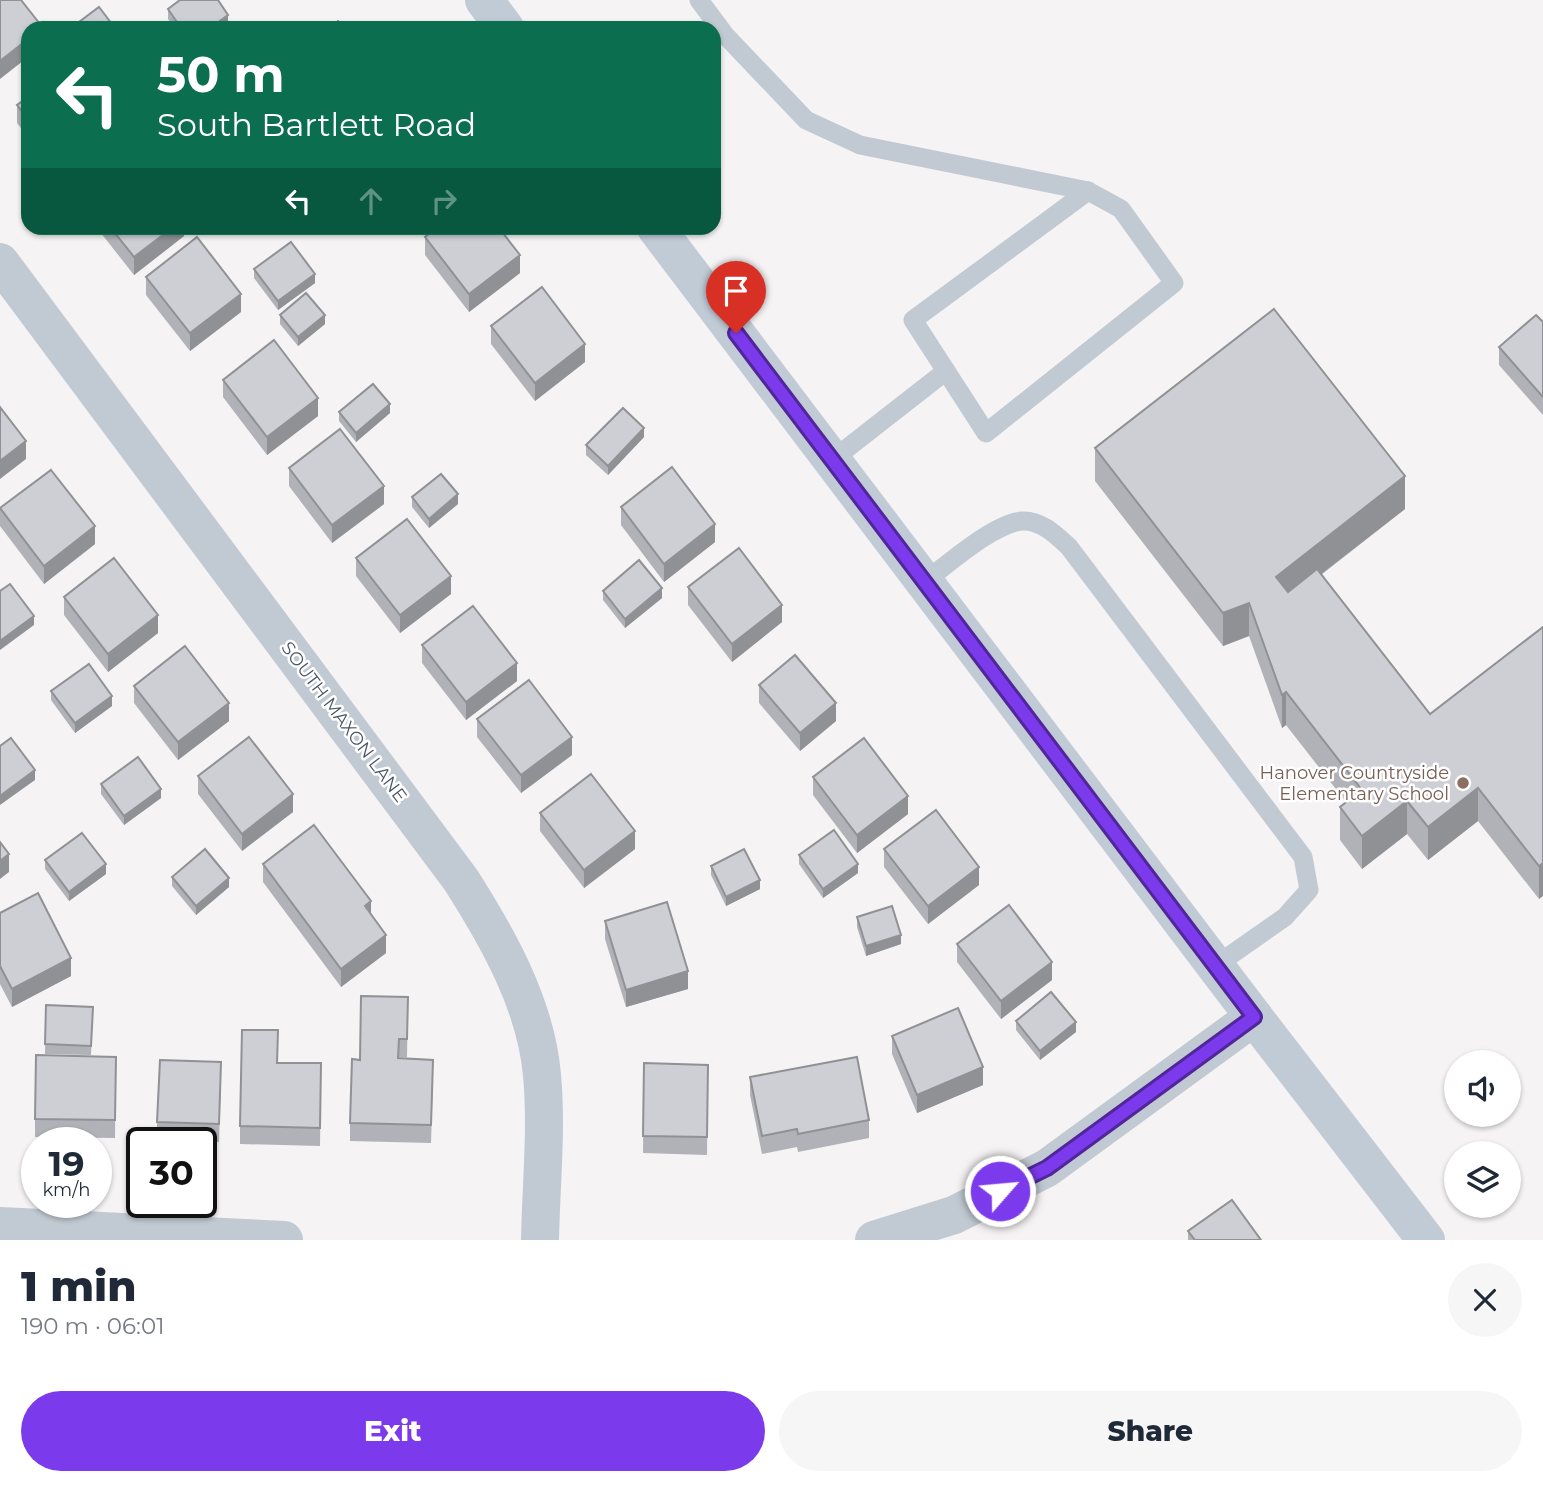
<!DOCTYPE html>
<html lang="en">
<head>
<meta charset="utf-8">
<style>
	:root { --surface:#fff; --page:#f6f6f7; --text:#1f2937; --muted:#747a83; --accent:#7c3aed }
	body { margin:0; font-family:Montserrat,sans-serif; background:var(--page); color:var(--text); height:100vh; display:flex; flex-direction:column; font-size:26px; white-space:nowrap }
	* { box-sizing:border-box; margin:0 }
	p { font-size:23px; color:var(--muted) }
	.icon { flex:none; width:38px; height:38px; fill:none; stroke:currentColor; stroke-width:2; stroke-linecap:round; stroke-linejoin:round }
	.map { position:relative; height:1240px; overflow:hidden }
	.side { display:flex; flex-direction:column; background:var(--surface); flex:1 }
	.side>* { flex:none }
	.guide { position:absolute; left:21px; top:21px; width:700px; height:214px; border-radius:21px; box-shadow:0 2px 5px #0004; background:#0b6e4f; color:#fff; overflow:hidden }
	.buttons { position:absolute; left:1444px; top:1050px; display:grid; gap:14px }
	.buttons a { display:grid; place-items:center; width:77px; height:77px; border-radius:50%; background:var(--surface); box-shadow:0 2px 5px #0004; font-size:35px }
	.speed { position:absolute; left:21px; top:1127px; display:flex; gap:14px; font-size:35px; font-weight:700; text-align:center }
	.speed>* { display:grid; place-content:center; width:91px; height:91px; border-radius:50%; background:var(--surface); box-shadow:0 2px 5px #0004; line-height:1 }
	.speed small { font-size:18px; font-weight:400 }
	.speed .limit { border:4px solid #111; border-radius:10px; background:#fff; color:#111 }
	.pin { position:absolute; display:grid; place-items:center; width:60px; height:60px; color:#fff; margin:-72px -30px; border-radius:50% 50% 50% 0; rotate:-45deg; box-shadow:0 0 7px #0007 }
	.pin .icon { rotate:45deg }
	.me { position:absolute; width:77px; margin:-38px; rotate:63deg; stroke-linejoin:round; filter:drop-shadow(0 0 5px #0008) }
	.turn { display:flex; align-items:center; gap:24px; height:147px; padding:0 21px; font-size:32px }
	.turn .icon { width:91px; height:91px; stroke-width:2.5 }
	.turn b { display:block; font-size:49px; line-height:60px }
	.lanes { display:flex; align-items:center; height:66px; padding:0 21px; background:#0003; justify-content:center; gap:35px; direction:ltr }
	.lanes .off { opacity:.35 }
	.round { display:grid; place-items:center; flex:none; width:74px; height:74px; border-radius:37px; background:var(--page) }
	.head { display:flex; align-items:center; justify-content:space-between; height:119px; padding:0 21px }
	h1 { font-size:42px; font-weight:800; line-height:52px }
	.cta { display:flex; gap:14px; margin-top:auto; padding:14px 21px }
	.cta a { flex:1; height:80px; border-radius:42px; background:var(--accent); color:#fff; font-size:28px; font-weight:800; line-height:80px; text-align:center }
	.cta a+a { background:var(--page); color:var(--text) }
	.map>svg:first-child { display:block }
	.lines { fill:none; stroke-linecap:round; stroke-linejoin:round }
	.service { stroke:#c1cad2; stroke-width:19 }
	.minor { stroke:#c1cad2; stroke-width:38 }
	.secondary { stroke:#c1cbd6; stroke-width:38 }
	.wall { fill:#b0b2b7 }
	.shaded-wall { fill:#909195 }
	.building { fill:#cdcfd5; stroke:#909195; stroke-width:2 }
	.route-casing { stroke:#51269a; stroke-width:18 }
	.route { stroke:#7c3aed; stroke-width:12 }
	.education-dot { fill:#8d6e63; stroke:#fff; stroke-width:2.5 }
	.labels { text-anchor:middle; stroke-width:5; stroke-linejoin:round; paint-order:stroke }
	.street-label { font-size:18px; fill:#4a5661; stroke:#fff }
	.education-label { font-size:18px; fill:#785e54; stroke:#fff; text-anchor:end }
</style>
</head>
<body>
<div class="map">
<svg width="1543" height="1240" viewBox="0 0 1543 1240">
	<rect width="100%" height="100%" fill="#f5f3f3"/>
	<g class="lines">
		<g class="service">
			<path d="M699,0L725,35L806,120L860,145L1088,191L1121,209L1174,283L986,433L946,371L832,460"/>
			<path d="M946,371L913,320L1088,191"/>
			<path d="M924,582C947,565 994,523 1022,521C1041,520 1056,535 1069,547L1303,857L1309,890L1285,917L1215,966"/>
		</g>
		<g class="minor">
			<path d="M0,262L461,880C498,938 536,1005 542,1075C547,1129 541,1185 540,1240"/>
			<path d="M0,1226L284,1240"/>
			<path d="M874,1240L954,1215L1047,1168L1254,1017"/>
		</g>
		<g class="secondary">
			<path d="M484,0L505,28"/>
			<path d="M656,228L1254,1017L1426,1240"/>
		</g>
	</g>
	<g class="wall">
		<path d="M168,9L228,24L223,28H175L168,19Z"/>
		<path d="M28,97V137L17,123V105Z"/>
		<path d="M97,228H184V236L134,275Z"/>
		<path d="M425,237L520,273L469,312L425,255Z"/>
		<path d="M254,269L315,283L278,310L254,278Z"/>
		<path d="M146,277L241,312L190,351L146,295Z"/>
		<path d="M280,315L325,324L298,346L280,324Z"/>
		<path d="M1543,322V415L1499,365V347Z"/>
		<path d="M491,326L585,362L535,401L491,344Z"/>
		<path d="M223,380L318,416L267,455L223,397Z"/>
		<path d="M339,412L390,413L356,442L339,421Z"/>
		<path d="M644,437L608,475L586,455V445Z"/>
		<path d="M1095,448L1405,509L1321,575L1430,714L1543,627L1539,899L1478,821L1428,860L1407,834L1362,869L1340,840V807L1346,802L1286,725L1282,728L1249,636L1223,646L1095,481Z"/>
		<path d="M289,468L384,504L332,543L289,486Z"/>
		<path d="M412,497L458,504L429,528L412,507Z"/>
		<path d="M621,507L715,542L664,582L621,525Z"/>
		<path d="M0,508L95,544L44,584L0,526Z"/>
		<path d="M356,558L451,594L400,633L356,576Z"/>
		<path d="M688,587L782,622L732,662L688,605Z"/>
		<path d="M603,591L662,598L625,628L603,600Z"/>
		<path d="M64,597L158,633L108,672L64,615Z"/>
		<path d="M422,645L517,681L466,720L422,663Z"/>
		<path d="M759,685L836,721L800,751L759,703Z"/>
		<path d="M134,686L229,721L178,760L134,703Z"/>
		<path d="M51,691L112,706L75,733L51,700Z"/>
		<path d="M477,719L572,755L521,793L477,737Z"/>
		<path d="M198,776L293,812L242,851L198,794Z"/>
		<path d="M813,777L908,814L857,853L813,795Z"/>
		<path d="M101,784L161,798L124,825L101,794Z"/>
		<path d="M540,813L635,849L584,888L540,831Z"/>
		<path d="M884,849L979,885L928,924L884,867Z"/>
		<path d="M799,855L858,873L823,898L799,864Z"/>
		<path d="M45,860L106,874L69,901L45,869Z"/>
		<path d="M263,864L371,915L386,953L341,987L263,882Z"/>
		<path d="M711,866L760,889L726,906L711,875Z"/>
		<path d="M172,877L229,887L196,915L172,886Z"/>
		<path d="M0,913L71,976L12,1007L0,984Z"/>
		<path d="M857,917L901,944L866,956L857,927Z"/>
		<path d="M605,921L688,989L626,1007L605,939Z"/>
		<path d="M957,944L1052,980L1001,1019L957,962Z"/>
		<path d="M408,997L407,1057H399V1058L433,1078L431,1143L350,1141V1123L360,1060Z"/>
		<path d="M46,1005L93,1007L91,1055L45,1054Z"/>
		<path d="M1016,1021L1076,1032L1040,1060L1016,1030Z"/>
		<path d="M892,1036L983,1085L917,1113L892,1054Z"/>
		<path d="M116,1057L115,1138L35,1137V1119Z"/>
		<path d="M277,1063H321L320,1146L240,1144V1126Z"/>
		<path d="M644,1063L708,1065L707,1155L643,1153Z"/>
		<path d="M750,1077L869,1120V1138L798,1152L797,1147L762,1154L750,1095Z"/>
		<path d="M221,1080L219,1142L157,1140V1122Z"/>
		<path d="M1188,1231L1261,1240H1188Z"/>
	</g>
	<g class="shaded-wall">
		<path d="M228,15V24L223,28H210Z"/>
		<path d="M28,39V57L0,79V61Z"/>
		<path d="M172,228H184V236L134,275V257Z"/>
		<path d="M520,255V273L469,312V294Z"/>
		<path d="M315,274V283L278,310V301Z"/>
		<path d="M241,294V312L190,351V333Z"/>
		<path d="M325,315V324L298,346V337Z"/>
		<path d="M585,344V362L535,401V383Z"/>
		<path d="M318,398V416L267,455V437Z"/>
		<path d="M390,404V413L356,442V433Z"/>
		<path d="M644,428V437L608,475V466Z"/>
		<path d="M26,441V459L0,479V461Z"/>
		<path d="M1405,476V509L1276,609V577Z"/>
		<path d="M384,486V504L332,543V525Z"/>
		<path d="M458,494V504L429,528V519Z"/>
		<path d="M715,524V542L664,582V564Z"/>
		<path d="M95,526V544L44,584V566Z"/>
		<path d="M451,576V594L400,633V615Z"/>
		<path d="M662,588V598L625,628V619Z"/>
		<path d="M1249,603V636L1223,646V613Z"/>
		<path d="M782,605V622L732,662V644Z"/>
		<path d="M158,615V633L108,672V654Z"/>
		<path d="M34,616V625L0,650V641Z"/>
		<path d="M517,663V681L466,720V702Z"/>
		<path d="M1286,692V725L1282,728V695Z"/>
		<path d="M112,696V706L75,733V723Z"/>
		<path d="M229,703V721L178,760V742Z"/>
		<path d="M836,703V721L800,751V733Z"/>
		<path d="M572,737V755L521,793V775Z"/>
		<path d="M35,770V780L0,805V796Z"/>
		<path d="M1478,788V821L1428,860V827Z"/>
		<path d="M161,789V798L124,825V816Z"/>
		<path d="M293,794V812L242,851V834Z"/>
		<path d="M908,796V814L857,853V835Z"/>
		<path d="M1407,801V834L1362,869V836Z"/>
		<path d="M635,831V849L584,888V870Z"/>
		<path d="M9,854V872L0,879V861Z"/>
		<path d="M1543,863V896L1539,899V866Z"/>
		<path d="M106,864V874L69,901V892Z"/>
		<path d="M858,864V873L823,898V889Z"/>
		<path d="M979,867V885L928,924V906Z"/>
		<path d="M229,878V887L196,915V906Z"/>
		<path d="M760,880V889L726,906V897Z"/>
		<path d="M371,901V919L365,906Z"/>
		<path d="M386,935V953L341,987V969Z"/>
		<path d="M901,935V944L866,956V946Z"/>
		<path d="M71,958V976L12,1007V989Z"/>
		<path d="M1052,962V980L1001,1019V1001Z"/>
		<path d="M688,971V989L626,1007V990Z"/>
		<path d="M1076,1022V1032L1040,1060V1051Z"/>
		<path d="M983,1067V1085L917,1113V1095Z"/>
	</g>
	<g class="building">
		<path d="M0,0H21L43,28H28V39L0,61Z"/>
		<path d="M180,0H218L228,15L210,28H181L168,9Z"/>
		<path d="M99,7L115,28H71Z"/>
		<path d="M338,21L344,28H329Z"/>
		<path d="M28,97V119L17,105Z"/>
		<path d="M111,228H172L134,257Z"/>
		<path d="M437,228H499L520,255L469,294L425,237Z"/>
		<path d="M197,237L241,294L190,333L146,277Z"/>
		<path d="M291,242L315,274L278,301L254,269Z"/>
		<path d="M542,287L585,344L535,383L491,326Z"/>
		<path d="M306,293L325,315L298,337L280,315Z"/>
		<path d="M1274,309L1405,476L1276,577L1288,592L1317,569L1430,714L1543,627V863L1539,866L1478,788L1428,827L1407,801L1362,836L1340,807L1362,790L1286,692L1282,695L1249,603L1223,613L1095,448Z"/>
		<path d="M1536,315L1543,322V397L1499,347Z"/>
		<path d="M274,340L318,398L267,437L223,380Z"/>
		<path d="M373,384L390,404L356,433L339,412Z"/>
		<path d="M0,407L26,441L0,461Z"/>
		<path d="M623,408L644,428L608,466L586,445Z"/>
		<path d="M340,429L384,486L332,525L289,468Z"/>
		<path d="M672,467L715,524L664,564L621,507Z"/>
		<path d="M51,470L95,526L44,566L0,508Z"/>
		<path d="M441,474L458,494L429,519L412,497Z"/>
		<path d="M407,519L451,576L400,615L356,558Z"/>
		<path d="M739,548L782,605L732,644L688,587Z"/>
		<path d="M114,558L158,615L108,654L64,597Z"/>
		<path d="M639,560L662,588L625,619L603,591Z"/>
		<path d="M10,584L34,616L0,641V591Z"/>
		<path d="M473,606L517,663L466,702L422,645Z"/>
		<path d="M185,646L229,703L178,742L134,686Z"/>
		<path d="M795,655L836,703L800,733L759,685Z"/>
		<path d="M89,664L112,696L75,723L51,691Z"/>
		<path d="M529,680L572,737L521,775L477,719Z"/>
		<path d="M249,737L293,794L242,834L198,776Z"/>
		<path d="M11,738L35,770L0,796V746Z"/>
		<path d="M864,738L908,796L857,835L813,777Z"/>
		<path d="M138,757L161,789L124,816L101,784Z"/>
		<path d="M591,774L635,831L584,870L540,813Z"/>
		<path d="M936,810L979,867L928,906L884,849Z"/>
		<path d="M314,825L371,901L365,906L386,935L341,969L263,864Z"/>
		<path d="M834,830L858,864L823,889L799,855Z"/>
		<path d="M82,833L106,864L69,892L45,860Z"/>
		<path d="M0,842L9,854L0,861Z"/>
		<path d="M205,849L229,878L196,906L172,877Z"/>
		<path d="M744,849L760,880L726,897L711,866Z"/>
		<path d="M38,893L71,958L12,989L0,966V913Z"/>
		<path d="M667,902L688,971L626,990L605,921Z"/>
		<path d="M1009,905L1052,962L1001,1001L957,944Z"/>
		<path d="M892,906L901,935L866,946L857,917Z"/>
		<path d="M1051,992L1076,1022L1040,1051L1016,1021Z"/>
		<path d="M361,996L408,997L407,1039H399L398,1058L433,1060L431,1125L350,1123L352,1059L360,1060Z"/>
		<path d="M46,1005L93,1007L91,1046L45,1044Z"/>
		<path d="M958,1008L983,1067L917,1095L892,1036Z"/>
		<path d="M242,1030H278L277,1063H321L320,1128L240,1126Z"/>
		<path d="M36,1055L116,1057L115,1120L35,1119Z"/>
		<path d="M857,1057L869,1120L798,1134L797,1129L762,1136L750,1077Z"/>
		<path d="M160,1060L221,1062L219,1124L157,1122Z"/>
		<path d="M644,1063L708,1065L707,1137L643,1136Z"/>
		<path d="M1232,1200L1261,1240H1195L1188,1231Z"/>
	</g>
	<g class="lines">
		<g class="route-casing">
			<path id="route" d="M736,333L1254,1017L1047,1168L1000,1191"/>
		</g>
		<use href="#route" class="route"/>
	</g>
	<circle class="education-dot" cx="1463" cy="783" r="7"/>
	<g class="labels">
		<g class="street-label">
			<text transform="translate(344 722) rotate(53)" y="6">SOUTH MAXON LANE</text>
		</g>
		<g class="education-label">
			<text x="1449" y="779">Hanover Countryside<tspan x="1449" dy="21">Elementary School</tspan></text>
		</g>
	</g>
</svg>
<div class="buttons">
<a><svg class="icon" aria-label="sound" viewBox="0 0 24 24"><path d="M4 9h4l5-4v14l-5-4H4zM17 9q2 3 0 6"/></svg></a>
<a><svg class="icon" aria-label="layers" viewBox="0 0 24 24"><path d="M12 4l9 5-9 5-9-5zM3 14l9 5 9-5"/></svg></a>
</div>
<div class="speed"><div>19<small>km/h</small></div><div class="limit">30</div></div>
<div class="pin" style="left:736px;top:333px;background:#d93025"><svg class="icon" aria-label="arrive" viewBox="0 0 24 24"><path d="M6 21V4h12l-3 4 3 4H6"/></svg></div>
<svg class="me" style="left:1000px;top:1191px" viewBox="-20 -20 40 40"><circle r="17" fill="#7c3aed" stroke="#fff" stroke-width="3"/><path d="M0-11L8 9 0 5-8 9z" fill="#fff"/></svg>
<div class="guide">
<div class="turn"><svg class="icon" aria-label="left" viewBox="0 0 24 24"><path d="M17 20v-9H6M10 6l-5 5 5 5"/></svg><div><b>50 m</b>South Bartlett Road</div></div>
<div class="lanes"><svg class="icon" aria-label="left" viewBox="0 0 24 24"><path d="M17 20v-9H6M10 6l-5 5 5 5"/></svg><svg class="icon off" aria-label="ahead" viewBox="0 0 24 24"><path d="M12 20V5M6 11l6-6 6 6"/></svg><svg class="icon off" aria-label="right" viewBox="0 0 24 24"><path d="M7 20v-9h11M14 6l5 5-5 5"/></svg></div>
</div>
</div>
<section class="side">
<div class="head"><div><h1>1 min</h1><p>190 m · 06:01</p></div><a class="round"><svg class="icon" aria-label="close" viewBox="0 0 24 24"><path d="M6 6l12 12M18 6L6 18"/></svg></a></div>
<div class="cta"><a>Exit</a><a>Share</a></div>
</section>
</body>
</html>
